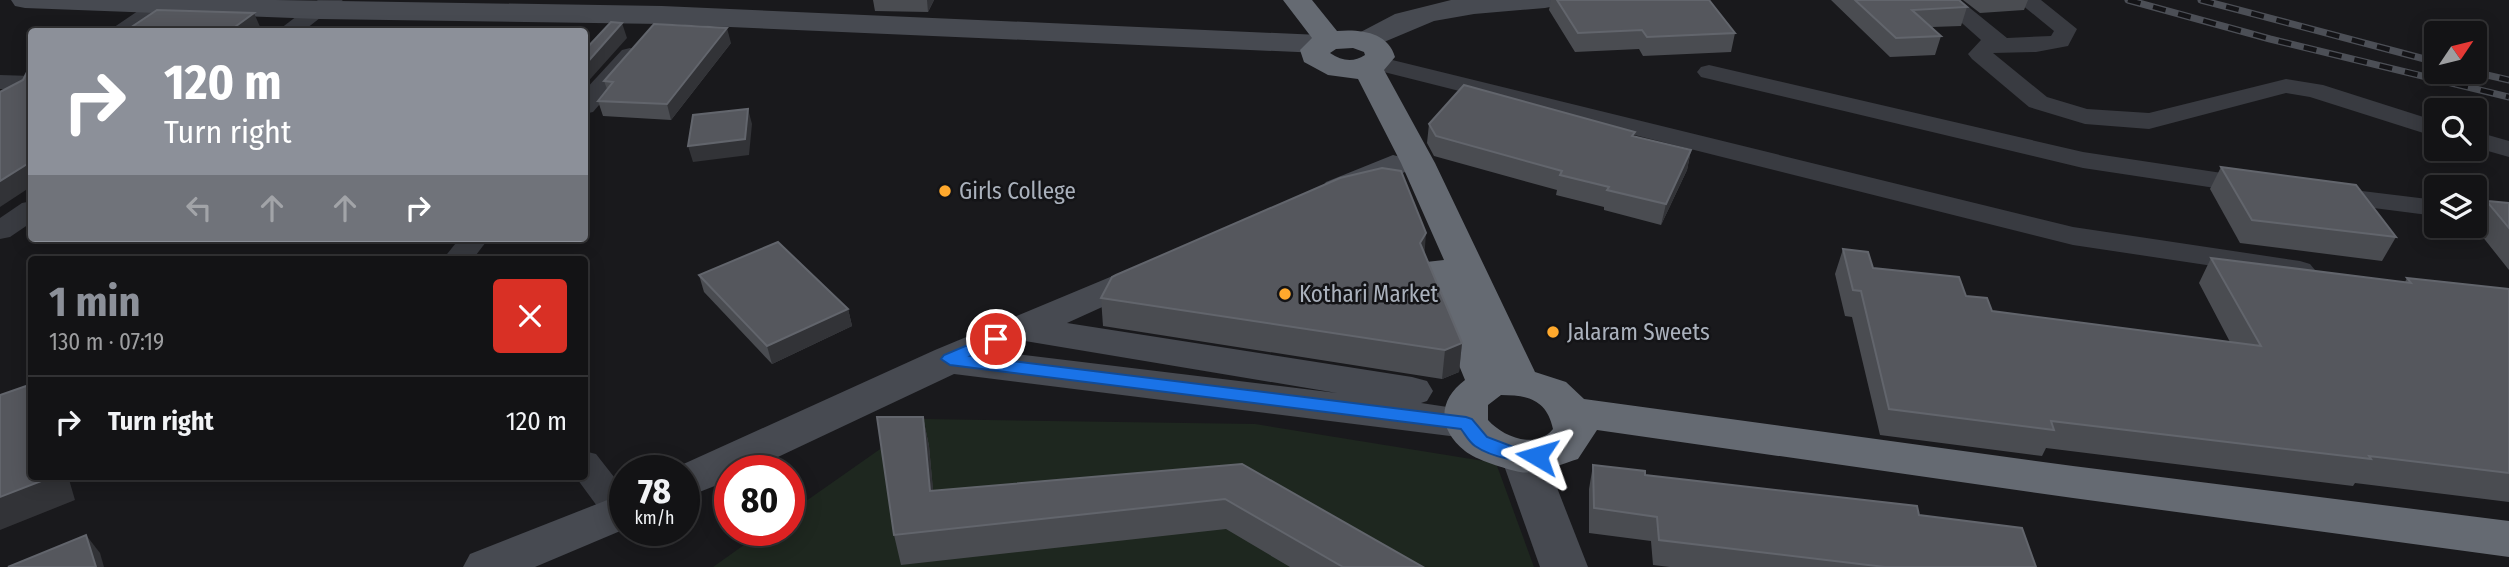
<!DOCTYPE html>
<html lang="en">
<head>
<meta charset="utf-8">
<style>
	:root { --surface:#131315; --page:#202022; --text:#f1f3f6; --muted:#9d9ea0; --line:#323234; --accent:#8c9099 }
	body { margin:0; font-family:"Fira Sans Condensed",sans-serif; background:var(--page); color:var(--text); height:100vh; display:flex; flex-direction:column; font-size:26px; white-space:nowrap }
	* { box-sizing:border-box; margin:0 }
	p { font-size:23px; color:var(--muted) }
	.icon { flex:none; width:38px; height:38px; fill:none; stroke:currentColor; stroke-width:2; stroke-linecap:round; stroke-linejoin:round }
	.map { position:relative; flex:1; overflow:hidden }
	.sheet { position:absolute; left:28px; top:256px; width:560px; height:224px; display:flex; flex-direction:column; background:var(--surface); border-radius:7px; box-shadow:0 4px 18px #0003,0 0 0 2px var(--line) }
	.sheet>* { flex:none }
	.top-card { position:absolute; left:28px; top:28px; width:560px; height:214px; border-radius:7px; box-shadow:0 4px 18px #0003,0 0 0 2px var(--line); background:#8c9099; color:#fff; overflow:hidden }
	.needle { width:46px; rotate:55deg }
	.tools { position:absolute; left:2424px; top:21px; display:grid; gap:14px }
	.tools a { display:grid; place-items:center; width:63px; height:63px; border-radius:7px; background:var(--surface); box-shadow:0 4px 18px #0003,0 0 0 2px var(--line); font-size:35px }
	.speed { position:absolute; left:609px; top:455px; display:flex; gap:14px; font-size:35px; font-weight:700; text-align:center }
	.speed>* { display:grid; place-content:center; width:91px; height:91px; border-radius:50%; background:var(--surface); box-shadow:0 4px 18px #0003,0 0 0 2px var(--line); line-height:1 }
	.speed small { font-size:18px; font-weight:400 }
	.speed .limit { border:10px solid #d22; background:#fff; color:#111 }
	.pin { position:absolute; display:grid; place-items:center; width:60px; height:60px; color:#fff; margin:-30px; border:4px solid #fff; border-radius:50%; box-shadow:0 2px 7px #0007 }
	.me { position:absolute; width:77px; margin:-38px; rotate:277deg; stroke-linejoin:round; filter:drop-shadow(0 0 5px #0008) }
	.turn { display:flex; align-items:center; gap:24px; height:147px; padding:0 21px; font-size:32px }
	.turn .icon { width:91px; height:91px; stroke-width:2.5 }
	.turn b { display:block; font-size:49px; line-height:60px }
	.lanes { display:flex; align-items:center; height:66px; padding:0 21px; background:#0003; justify-content:center; gap:35px; direction:ltr }
	.lanes .off { opacity:.35 }
	.round { display:grid; place-items:center; flex:none; width:74px; height:74px; border-radius:7px; background:var(--page) }
	.headline { display:flex; align-items:center; justify-content:space-between; height:119px; padding:0 21px }
	h1 { font-size:42px; font-weight:700; line-height:52px; color:var(--accent) }
	ul { padding:0; list-style:none }
	li { display:flex; align-items:center; gap:21px; height:91px; padding:0 21px; border-top:2px solid var(--line) }
	li div { flex:1 }
	li b { display:block; font-size:26px }
	li em { font-style:normal }
	.map>svg:first-child { display:block }
	.green { fill:#1e271f }
	.lines { fill:none; stroke-linecap:round; stroke-linejoin:round }
	.street { fill:#393b41; fill-rule:evenodd }
	.secondary { fill:#474a51; fill-rule:evenodd }
	.highway { fill:#656a72; fill-rule:evenodd }
	.rail-casing { stroke:#4c4f56; stroke-width:7 }
	.rail { stroke:#141417; stroke-width:4.5; stroke-dasharray:13; stroke-linecap:butt }
	.wall { fill:#4a4c51 }
	.shaded-wall { fill:#323337 }
	.building { fill:#55575d; stroke:#62656c; stroke-width:2 }
	.route { fill:#1a73e8; stroke:#114b97; stroke-width:2 }
	.poi-dot { fill:#ffa92d; stroke:#141417; stroke-width:2.5 }
	.labels { text-anchor:middle; stroke-width:5; stroke-linejoin:round; paint-order:stroke }
	.poi-label { font-size:23px; fill:#aab1bc; stroke:#141417; text-anchor:start }
</style>
</head>
<body>
<div class="map">
<svg width="2509" height="567" viewBox="0 0 2509 567">
	<rect width="100%" height="100%" fill="#19191c"/>
	<path class="green" d="M923,419L1255,424L1496,463L1534,567H713L765,530H789V513Z"/>
	<g class="lines">
		<g class="street">
			<path d="M154,0H171L174,4L134,32H107Z"/>
			<path d="M318,0H343L302,32H276Z"/>
			<path d="M1936,0H1960L2007,38L2051,36L2054,31L2016,0H2041L2077,29L2068,46L2036,52L1993,53L2047,97L2087,109L2149,113L2286,79L2323,85L2436,121V137L2310,97L2286,93L2149,129L2085,124L2029,107L1972,59L1968,54L1981,40Z"/>
			<path d="M630,48L638,50L642,55L593,112L584,114V91L622,50Z"/>
			<path d="M1376,56L2073,227L2300,261L2310,264L2315,270L2310,276L2300,279L2073,245L1368,68L1364,63L1368,58Z"/>
			<path d="M1709,65L2083,152L2255,178L2265,180L2268,186L2265,192L2255,194L2083,168L1701,77L1697,72L1701,67Z"/>
			<path d="M0,75L32,76V90L0,89Z"/>
			<path d="M2474,131L2509,141V157L2474,147Z"/>
			<path d="M2329,187L2436,200V216L2319,201L2315,195L2319,189Z"/>
			<path d="M32,201V222L10,237L0,239V218L22,203Z"/>
			<path d="M460,238H489L473,259H443Z"/>
			<path d="M584,451L596,454L625,491V524L608,521L575,476H584Z"/>
		</g>
		<g class="secondary">
			<path d="M11,0H276L662,6L1320,35L1331,38L1335,44L1331,50L1320,53L662,24L319,19L25,8L15,6Z"/>
			<path d="M1451,0H1559L1555,6L1545,8L1474,14L1434,21L1365,50L1355,47L1350,41L1355,35L1395,14Z"/>
			<path d="M1393,155L1405,158L1410,165L1405,172L1350,196L1338,200L1326,196L1320,189L1326,182Z"/>
			<path d="M1151,260L1164,263L1170,271L1164,279L1067,323L1412,377L1427,381L1433,391L1427,401L1421,403L1481,412L1488,423L1481,434L1466,438L954,374L748,471H730V480L684,498V471H668L935,350ZM1025,341L1337,393L1000,352Z"/>
			<path d="M1523,441L1539,446L1545,457L1588,567H1540L1501,457L1507,446Z"/>
			<path d="M625,493V529L535,567H463L470,554Z"/>
		</g>
		<path class="highway" d="M1283,0H1312L1337,31C1360,29 1388,32 1395,57L1384,70L1435,163L1535,372L1566,382L1584,399L2073,466L2509,521V557L2073,498L1597,430L1578,459C1562,464 1536,475 1520,472C1508,470 1474,459 1465,451C1437,429 1438,400 1465,380L1420,270L1426,262L1444,260L1401,163L1358,79L1328,75L1304,62L1300,50L1312,38ZM1353,48L1364,52L1365,55C1353,63 1342,61 1330,53L1336,49ZM1501,395C1528,395 1547,400 1553,429C1536,450 1503,437 1488,420V405Z"/>
		<g class="rail-casing">
			<g id="rail">
				<path d="M2128,0L2270,39L2509,97"/>
				<path d="M2201,0L2436,62"/>
				<path d="M2474,72L2509,80"/>
			</g>
		</g>
		<use href="#rail" class="rail"/>
	</g>
	<g class="wall">
		<path d="M873,0H934L928,12L875,11Z"/>
		<path d="M1551,0H1709L1735,33L1731,52L1643,56L1639,49L1575,52L1549,10Z"/>
		<path d="M1831,0H1959L1967,7L1961,26L1932,27L1941,36L1935,55L1890,57Z"/>
		<path d="M1963,0H2028L2024,10L1980,13Z"/>
		<path d="M731,43L671,120L603,116L598,101L607,89L604,81Z"/>
		<path d="M1429,124L1634,137L1691,150L1687,170L1661,225L1604,210V207L1556,195L1557,190L1434,156L1427,143Z"/>
		<path d="M2221,167L2300,178L2396,237L2382,261L2240,243L2210,189Z"/>
		<path d="M2474,186L2488,201L2509,203V270L2474,226Z"/>
		<path d="M1843,249L1873,268L1966,296L1992,311L2230,342L2199,283L2211,258L2405,282L2407,278L2509,289V502L2355,483L2353,486L2046,448L2042,456L1880,435L1852,317L1845,316L1835,274Z"/>
		<path d="M1424,253L1462,343L1459,372L1442,379L1103,326L1101,298Z"/>
		<path d="M699,275L848,309L852,326L772,364L704,292Z"/>
		<path d="M923,417L929,446L933,491L1242,464L1423,567H1290L1226,529L901,565L894,535Z"/>
		<path d="M1593,465L1645,475L1919,515L2036,567H1670L1653,565L1651,541L1589,533V489Z"/>
	</g>
	<g class="shaded-wall">
		<path d="M927,0H934L928,12Z"/>
		<path d="M254,13L261,29L258,32H228Z"/>
		<path d="M622,23L627,38L584,86V66Z"/>
		<path d="M727,28L731,43L671,120L667,104Z"/>
		<path d="M748,109L752,124L749,155L693,162L688,146Z"/>
		<path d="M1691,150L1687,170L1661,225L1666,204Z"/>
		<path d="M32,161V186L0,207V181Z"/>
		<path d="M1426,233L1424,261L1420,243Z"/>
		<path d="M848,309L852,326L772,364L767,346Z"/>
		<path d="M1462,343L1459,372L1442,379L1445,350Z"/>
		<path d="M923,417L929,446L936,521L930,491Z"/>
		<path d="M54,476H68L75,500L0,530V497Z"/>
		<path d="M86,535L100,553L104,567H96Z"/>
	</g>
	<g class="building">
		<path d="M1557,0H1709L1735,33L1647,37L1642,30L1578,33Z"/>
		<path d="M1855,0H1959L1967,7L1912,10L1941,36L1896,38Z"/>
		<path d="M157,10L254,13L228,32H124Z"/>
		<path d="M611,22L622,23L584,66V51Z"/>
		<path d="M654,24L727,28L667,104L598,101L613,82L604,81Z"/>
		<path d="M27,72H32V161L0,181V92L23,80Z"/>
		<path d="M1464,85L1635,132L1632,136L1691,150L1666,204L1607,190L1609,187L1560,175L1562,171L1436,136L1429,124Z"/>
		<path d="M748,109L745,139L688,146L693,115Z"/>
		<path d="M2221,167L2356,185L2396,237L2252,220Z"/>
		<path d="M1382,168L1401,171L1426,233L1420,243L1462,343L1445,350L1101,298L1112,277L1116,275L1340,178Z"/>
		<path d="M2474,186L2486,187L2488,201L2509,203V228Z"/>
		<path d="M778,242L848,309L767,346L699,275Z"/>
		<path d="M1843,249L1868,252L1873,268L1959,277L1966,296L1987,298L1992,311L2261,346L2211,258L2411,283L2407,278L2509,289V473L2369,456L2371,459L2051,421L2054,430L1889,409L1861,291L1853,290Z"/>
		<path d="M32,384V476H54L0,497V395Z"/>
		<path d="M877,417H923L930,491L1242,464L1423,567H1343L1225,499L894,535Z"/>
		<path d="M1593,465L1645,471V475L1917,506L1919,515L2022,528L2036,567H1885L1659,540L1657,517L1594,508Z"/>
		<path d="M86,535L96,567H8Z"/>
	</g>
	<path class="route" d="M996,333L1002,335L1005,339L1002,342L971,356L1466,417L1472,419L1487,437L1524,451H1544L1546,456L1544,460C1525,465 1491,457 1475,446C1469,442 1465,434 1461,429L950,365L941,359L944,355Z"/>
	<g class="poi-dot">
		<circle cx="945" cy="191" r="7"/>
		<circle cx="1285" cy="294" r="7"/>
		<circle cx="1553" cy="332" r="7"/>
	</g>
	<g class="labels">
		<g class="poi-label">
			<text x="959" y="199">Girls College</text>
			<text x="1299" y="302">Kothari Market</text>
			<text x="1567" y="340">Jalaram Sweets</text>
		</g>
	</g>
</svg>
<div class="tools">
<a><svg class="needle" viewBox="-14 -14 28 28"><path d="M0-13l5 13h-10z" fill="#e53935"/><path d="M0 13l5-13h-10z" fill="#9d9ea0"/></svg></a>
<a><svg class="icon" aria-label="search" viewBox="0 0 24 24"><circle cx="10" cy="10" r="6"/><path d="M15 15l6 6"/></svg></a>
<a><svg class="icon" aria-label="layers" viewBox="0 0 24 24"><path d="M12 4l9 5-9 5-9-5zM3 14l9 5 9-5"/></svg></a>
</div>
<div class="speed"><div>78<small>km/h</small></div><div class="limit">80</div></div>
<div class="pin" style="left:996px;top:339px;background:#d93025"><svg class="icon" aria-label="arrive" viewBox="0 0 24 24"><path d="M6 21V4h12l-3 4 3 4H6"/></svg></div>
<svg class="me" style="left:1537px;top:456px" viewBox="-20 -20 40 40"><path d="M0-17L14 15 0 8-14 15z" fill="#1a73e8" stroke="#fff" stroke-width="4"/></svg>
<div class="top-card">
<div class="turn"><svg class="icon" aria-label="right" viewBox="0 0 24 24"><path d="M7 20v-9h11M14 6l5 5-5 5"/></svg><div><b>120 m</b>Turn right</div></div>
<div class="lanes"><svg class="icon off" aria-label="left" viewBox="0 0 24 24"><path d="M17 20v-9H6M10 6l-5 5 5 5"/></svg><svg class="icon off" aria-label="ahead" viewBox="0 0 24 24"><path d="M12 20V5M6 11l6-6 6 6"/></svg><svg class="icon off" aria-label="ahead" viewBox="0 0 24 24"><path d="M12 20V5M6 11l6-6 6 6"/></svg><svg class="icon" aria-label="right" viewBox="0 0 24 24"><path d="M7 20v-9h11M14 6l5 5-5 5"/></svg></div>
</div>
<section class="sheet">
<div class="headline"><div><h1>1 min</h1><p>130 m · 07:19</p></div><a class="round" style="background:#d93025;color:#fff"><svg class="icon" aria-label="close" viewBox="0 0 24 24"><path d="M6 6l12 12M18 6L6 18"/></svg></a></div>
<ul>
<li><svg class="icon" aria-label="right" viewBox="0 0 24 24"><path d="M7 20v-9h11M14 6l5 5-5 5"/></svg><div><b>Turn right</b></div><em>120 m</em></li>
</ul>
</section>
</div>
</body>
</html>
